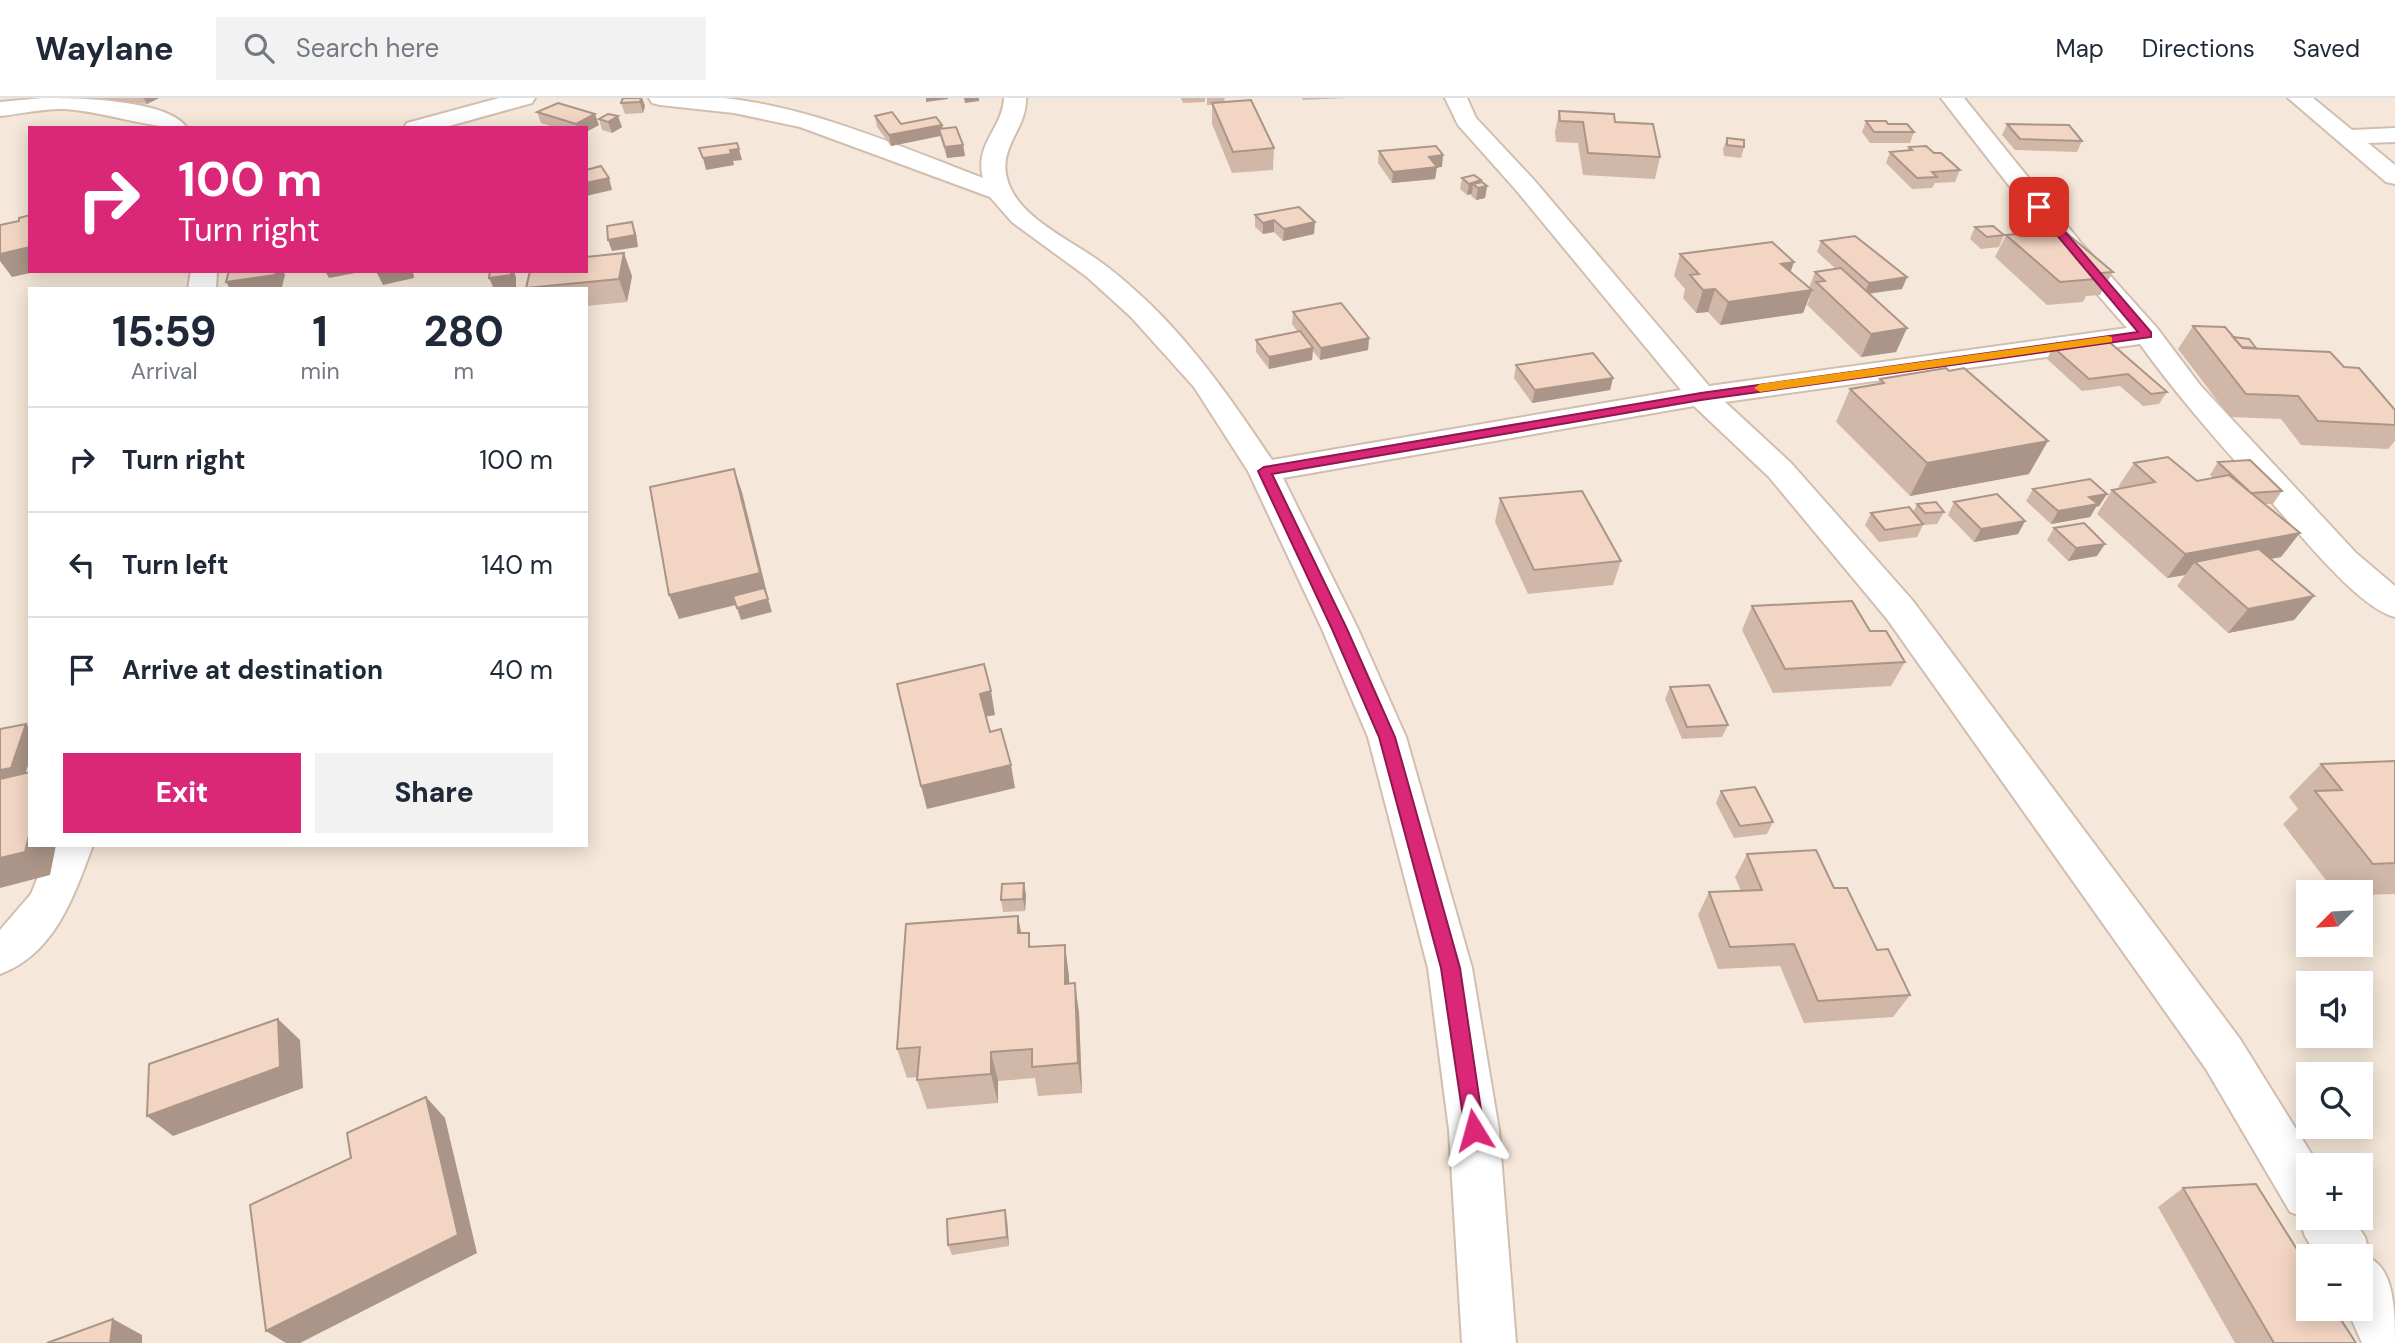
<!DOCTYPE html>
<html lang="en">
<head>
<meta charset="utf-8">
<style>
	:root { --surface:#fff; --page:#f2f2f3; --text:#1f2937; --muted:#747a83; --line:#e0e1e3; --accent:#db2777 }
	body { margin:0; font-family:"DM Sans",sans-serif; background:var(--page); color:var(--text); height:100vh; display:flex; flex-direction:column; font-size:26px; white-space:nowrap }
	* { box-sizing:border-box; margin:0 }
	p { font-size:23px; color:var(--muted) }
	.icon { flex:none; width:38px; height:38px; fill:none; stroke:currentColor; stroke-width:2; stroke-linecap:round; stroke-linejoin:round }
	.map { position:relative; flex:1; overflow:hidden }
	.panel { position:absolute; left:28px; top:189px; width:560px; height:560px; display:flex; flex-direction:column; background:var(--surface); border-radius:0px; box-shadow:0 4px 18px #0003 }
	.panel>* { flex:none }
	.banner { position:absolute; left:28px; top:28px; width:560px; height:147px; border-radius:0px; box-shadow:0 4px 18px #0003; background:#db2777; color:#fff; overflow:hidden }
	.needle { width:46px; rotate:246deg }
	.buttons { position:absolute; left:2296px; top:782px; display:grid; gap:14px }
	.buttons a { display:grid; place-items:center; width:77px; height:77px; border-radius:0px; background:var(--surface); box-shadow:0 4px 18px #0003; font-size:35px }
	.pin { position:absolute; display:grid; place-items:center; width:60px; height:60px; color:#fff; margin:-30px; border-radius:14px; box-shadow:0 4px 10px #0006 }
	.me { position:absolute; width:77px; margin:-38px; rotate:352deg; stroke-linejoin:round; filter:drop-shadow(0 0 5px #0008) }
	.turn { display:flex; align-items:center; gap:24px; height:147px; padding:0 35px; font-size:32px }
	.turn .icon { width:91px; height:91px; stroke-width:2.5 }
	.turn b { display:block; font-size:49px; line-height:60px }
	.eta { display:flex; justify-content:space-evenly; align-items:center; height:119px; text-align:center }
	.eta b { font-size:42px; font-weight:800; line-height:49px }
	.button { display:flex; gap:14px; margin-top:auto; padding:14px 35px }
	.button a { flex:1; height:80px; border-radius:0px; background:var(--accent); color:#fff; font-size:28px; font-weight:800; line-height:80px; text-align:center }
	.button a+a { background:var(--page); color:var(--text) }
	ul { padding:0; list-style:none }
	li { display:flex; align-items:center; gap:21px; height:105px; padding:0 35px; border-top:2px solid var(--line) }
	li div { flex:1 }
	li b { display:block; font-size:26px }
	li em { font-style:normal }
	header { display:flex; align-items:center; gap:42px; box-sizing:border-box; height:98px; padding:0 35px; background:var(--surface); border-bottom:2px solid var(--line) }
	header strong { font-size:33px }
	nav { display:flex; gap:38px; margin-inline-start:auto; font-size:24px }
	.search { width:490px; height:63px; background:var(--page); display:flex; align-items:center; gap:18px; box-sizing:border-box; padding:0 24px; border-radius:0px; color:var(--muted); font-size:26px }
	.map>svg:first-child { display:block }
	.residential { fill:#f5e8da; fill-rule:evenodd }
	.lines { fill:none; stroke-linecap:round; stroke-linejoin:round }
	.minor-casing { stroke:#d1beb0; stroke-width:4 }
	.minor { fill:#fff; fill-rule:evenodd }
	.wall { fill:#d1b7a8 }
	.shaded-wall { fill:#aa9588 }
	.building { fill:#f3d5c3; stroke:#aa9588; stroke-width:2 }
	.route { fill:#db2777; stroke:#8e194d; stroke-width:2 }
	.slow { fill:#f59e0b }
</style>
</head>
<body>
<header>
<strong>Waylane</strong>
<div class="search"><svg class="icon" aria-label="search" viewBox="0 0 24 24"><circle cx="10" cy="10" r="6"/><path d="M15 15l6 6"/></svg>Search here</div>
<nav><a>Map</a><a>Directions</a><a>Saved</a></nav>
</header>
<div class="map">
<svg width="2395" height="1245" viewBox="0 0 2395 1245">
	<rect width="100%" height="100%" fill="#fdf6ec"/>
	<path class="residential" d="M0,0H2395V1245H0ZM30,30H586V173H30ZM30,191H586V747H30ZM2308,794H2361V847H2308ZM2308,886H2361V938H2308ZM2308,976H2361V1029H2308ZM2308,1068H2361V1120H2308ZM2308,1158H2361V1211H2308Z"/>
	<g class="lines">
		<g class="minor-casing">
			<g id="minor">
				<path d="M43,0C75,0 168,1 187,30C147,30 106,14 65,11C44,10 21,16 0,18V4Z"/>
				<path d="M499,0H535L532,5L442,30H404L407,25Z"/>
				<path d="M649,0C673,0 699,0 724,0C814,10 898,48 983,80C974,46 1003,30 1004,0H1026C1027,34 992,52 1011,91C1026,124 1078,146 1106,168C1121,179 1136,193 1150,206C1198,253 1235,307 1272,362L1681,292L1516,92L1458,27L1445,0H1467L1476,20L1534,82L1709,288L2127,230L2063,157L1941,0H1964L2081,145L2157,230L2200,287L2356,455L2395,488V519C2359,509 2307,444 2281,415C2232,359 2183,306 2140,246L1725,304L1791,365L1913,503L2240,941L2319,1068H2308V1120H2352L2365,1139L2371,1161C2395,1173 2395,1218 2395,1245H2362L2347,1211H2361V1158H2317L2305,1138L2298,1117L2290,1114L2206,971L1887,521L1769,379L1694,308L1283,380L1358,531L1406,639L1472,870L1499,1032L1516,1245H1462L1449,1032L1428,870L1368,639L1322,531L1248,373L1194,289L1131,219L1087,179L1012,124L990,99L800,29L734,15L660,7L652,5Z"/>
				<path d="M2288,0H2313L2352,32L2395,30V44L2368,45L2395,67V86L2386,84Z"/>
				<path d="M191,173H217L216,191H188Z"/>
				<path d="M51,747H93C74,798 55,856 0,876V832L31,796Z"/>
			</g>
		</g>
		<use href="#minor" class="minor"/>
	</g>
	<g class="wall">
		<path d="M95,0H159L147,6Z"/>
		<path d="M623,0H642L645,8L643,15L625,16L621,5Z"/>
		<path d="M1181,0H1205V4L1183,5Z"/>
		<path d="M1207,0H1225L1224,4L1274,50L1273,72L1232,75L1212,26V7H1207Z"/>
		<path d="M1302,0H1346L1303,2Z"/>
		<path d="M1559,13L1615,24L1660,59L1655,81L1583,77L1578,45L1556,44L1555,34Z"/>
		<path d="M537,14L599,27L586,34V30H556L541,25Z"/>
		<path d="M608,16L622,29L612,35L602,32L599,21Z"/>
		<path d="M875,18L901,26L942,27L943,30L963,47L965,58L947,60L940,38L891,48L877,29Z"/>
		<path d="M1866,23L1888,26L1914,34L1910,45H1870L1862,34Z"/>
		<path d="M2007,26L2082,43L2077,54L2015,52L2002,37Z"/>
		<path d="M1727,40L1744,49L1741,60L1724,58L1723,51Z"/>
		<path d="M1909,49L1934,55L1960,72L1955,84L1935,85L1932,90L1912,91L1886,65L1890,54L1907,53Z"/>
		<path d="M1379,53L1442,69H1437L1435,81L1392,85L1378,65Z"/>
		<path d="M1462,80L1481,85L1487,88L1485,100L1476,102L1471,98L1472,96L1467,97L1460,91Z"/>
		<path d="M1299,109L1314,136L1283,143L1274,134L1263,136L1255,129V117Z"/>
		<path d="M1975,129L2004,137L1999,149L1981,151L1970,141Z"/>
		<path d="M2006,137L2113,174L2100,197L2086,198L2083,204L2047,207L1995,159Z"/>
		<path d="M1821,143L1907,179L1902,191L1869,196L1907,230L1896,254L1861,259L1807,207L1810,200L1809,199L1803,215L1720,227L1708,214L1696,215L1683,200L1685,191L1674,178L1680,156L1790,174L1809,190L1815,174L1836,171L1817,154Z"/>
		<path d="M632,178L627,204L586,208V191H526Z"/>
		<path d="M1293,214L1369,240L1368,252L1320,262L1313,253L1312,262L1269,271L1256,254V242L1298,234L1292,226Z"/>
		<path d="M2193,228L2233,239L2256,250L2344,269L2395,312V343L2388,351L2301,347L2281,321L2230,319L2178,251Z"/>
		<path d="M2107,242L2167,294L2159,306L2143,308L2120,288L2082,293L2047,261L2053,249Z"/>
		<path d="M1516,267L1613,280L1610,292L1532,305L1514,280Z"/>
		<path d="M1880,281L2029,376L1910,398L1836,324L1850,291L1878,286Z"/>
		<path d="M2218,364L2282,393L2273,406H2264L2281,459L2270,461L2314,498L2294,522L2228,535L2177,488L2185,477L2167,480L2097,416L2112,392L2120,390L2118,389L2134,365L2197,383L2213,380L2210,377Z"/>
		<path d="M2033,391L2107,396L2099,408L2096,409L2090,419L2051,426L2026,403Z"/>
		<path d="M1500,400L1621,463L1613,487L1528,496L1495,424Z"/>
		<path d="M1954,404L2025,423L2018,436L1974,444L1948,417Z"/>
		<path d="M1917,406L1944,414L1937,426L1923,427L1917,439L1879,444L1865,427L1871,415L1913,414Z"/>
		<path d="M2054,430L2097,458L2068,463L2047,442Z"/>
		<path d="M1752,508L1870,533L1905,564L1891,588L1773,595L1742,532Z"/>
		<path d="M1670,589L1728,627L1722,639L1682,641L1665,601Z"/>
		<path d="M2395,663V796L2361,797V794H2335L2283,726L2298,711L2289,699L2321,666Z"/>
		<path d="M1721,693L1773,724L1767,736L1734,740L1716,705Z"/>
		<path d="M1747,756L1834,790L1910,897L1893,919L1804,925L1780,868L1718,871L1698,817L1709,794L1741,793L1735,779Z"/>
		<path d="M1024,785L1026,797L1025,813L1003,814L1001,802Z"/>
		<path d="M1021,835L1032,849L1065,847L1069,886L1079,915L1082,995L1038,998L1035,980L998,983V1005L927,1011L917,982L918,979L907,980L897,951Z"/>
		<path d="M2183,1090L2356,1245H2235L2158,1109Z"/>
		<path d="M1005,1112L1007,1122L1009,1148L952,1157L948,1147Z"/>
	</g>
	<g class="shaded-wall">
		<path d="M144,0H159L147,6Z"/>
		<path d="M641,0H642L645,8L643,15L640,4Z"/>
		<path d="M926,0H948V1L926,4Z"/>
		<path d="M964,0H979V3L965,5Z"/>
		<path d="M595,16L599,27L586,34V30H577L576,26Z"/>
		<path d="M618,18L622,29L612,35L608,24Z"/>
		<path d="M942,27L944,38L939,31L940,38L891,48L889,37Z"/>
		<path d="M963,47L965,58L947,60L945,49Z"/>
		<path d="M739,51L742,62L733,63L734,67L706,72L703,60L730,52Z"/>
		<path d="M1443,57L1442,69L1428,70L1429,59Z"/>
		<path d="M1437,69L1435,81L1392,85L1393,74Z"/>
		<path d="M609,80L612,92L586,98V85Z"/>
		<path d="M1481,82L1480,90L1487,88L1485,100L1476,102L1478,90L1473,86L1472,96L1467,97L1469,86Z"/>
		<path d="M1274,122V134L1263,136V125Z"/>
		<path d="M632,124L636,135L638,149L612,153L608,142Z"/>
		<path d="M1315,124L1314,136L1283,143L1284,131Z"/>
		<path d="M30,149V173H39L12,179L0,163V156Z"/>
		<path d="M624,155L632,178L627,204L619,181Z"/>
		<path d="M1794,164L1786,187L1781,166Z"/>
		<path d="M276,173H283L285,177L282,189L269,191H230L226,184Z"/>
		<path d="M325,173H355V175L329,180Z"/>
		<path d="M385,173H418L413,174L414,180L383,187L377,175Z"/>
		<path d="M511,173H514L516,180V189L494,191L489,180Z"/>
		<path d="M1907,179L1902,191L1864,196L1869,185Z"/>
		<path d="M1715,191L1708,214L1696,215L1703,192Z"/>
		<path d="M1812,192L1803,215L1720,227L1728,204Z"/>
		<path d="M1907,230L1896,254L1861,259L1871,236Z"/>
		<path d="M1369,240L1368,252L1320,262L1321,250Z"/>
		<path d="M1313,250L1312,262L1269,271V259Z"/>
		<path d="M1613,280L1610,292L1532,305L1535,292Z"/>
		<path d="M2048,343L2029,376L1910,398L1927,365Z"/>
		<path d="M734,371L742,394L768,499L679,521L669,497Z"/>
		<path d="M2107,396L2099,408L2096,409L2090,419L2051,426L2058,413L2089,399Z"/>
		<path d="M2025,423L2018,436L1974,444L1981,431Z"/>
		<path d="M2300,435L2281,459L2205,473L2195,464L2185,477L2167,480L2185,456Z"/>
		<path d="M2105,446L2097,458L2068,463L2076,450Z"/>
		<path d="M2314,498L2294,522L2228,535L2248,511Z"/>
		<path d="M768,501L772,514L741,522L737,510Z"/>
		<path d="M991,593L995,617L984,619L980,596Z"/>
		<path d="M26,626L30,630V662L23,682L0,687V672Z"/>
		<path d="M1011,667L1015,690L927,711L921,688Z"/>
		<path d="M30,733V747H56L50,777L0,790V760Z"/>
		<path d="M1024,785L1026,797L1025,813L1023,801Z"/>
		<path d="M1018,818L1024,850L1018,835Z"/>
		<path d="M1065,847L1069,878L1070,916L1065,886Z"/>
		<path d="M1075,885L1079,915L1082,995L1078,965Z"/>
		<path d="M278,921L300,942L303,990L173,1038L147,1018Z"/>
		<path d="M991,954L998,983V1005L991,976Z"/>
		<path d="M426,999L445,1020L477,1155L300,1245H286L266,1233Z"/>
		<path d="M1005,1112L1007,1122L1009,1148L1007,1139Z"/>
		<path d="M113,1221L142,1237V1245H110Z"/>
	</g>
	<g class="building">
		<path d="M623,0H641L640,4L621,5Z"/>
		<path d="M1251,2L1274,50L1233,54L1212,5Z"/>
		<path d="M558,5L595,16L576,26L537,14Z"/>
		<path d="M1559,13L1614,16L1615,24L1653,26L1660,59L1588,55L1583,24L1560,23Z"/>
		<path d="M892,14L901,26L936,19L942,27L889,37L875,18Z"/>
		<path d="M608,16L618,18L608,24L599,21Z"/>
		<path d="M1866,23H1886L1888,26H1907L1914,34H1874Z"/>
		<path d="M2007,26L2069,27L2082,43L2020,41Z"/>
		<path d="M956,29L963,47L945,49L939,31Z"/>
		<path d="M1727,40L1744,42V49L1727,47Z"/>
		<path d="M737,45L739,51L730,52L731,56L703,60L699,50Z"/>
		<path d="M1436,48L1443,57L1429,59L1437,69L1393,74L1379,53Z"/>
		<path d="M1926,48L1934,55H1941L1960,72L1932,74L1937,79L1917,80L1890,54L1912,52L1909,49Z"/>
		<path d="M601,68L609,80L586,85V72Z"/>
		<path d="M1474,77L1481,82L1469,86L1462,80Z"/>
		<path d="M1482,84L1487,88L1478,90L1473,86Z"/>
		<path d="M1299,109L1315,124L1284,131L1274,122L1263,125L1255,117Z"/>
		<path d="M30,117V149L0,156V127L19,123V120Z"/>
		<path d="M632,124L635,137L608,142L607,128Z"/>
		<path d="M1993,128L2004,137L1987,139L1975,129Z"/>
		<path d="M2063,132L2113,174L2090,176L2096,181L2060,184L2006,137Z"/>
		<path d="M1855,138L1907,179L1869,185L1821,143Z"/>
		<path d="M1772,144L1794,164L1781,166L1812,192L1728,204L1715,191L1703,192L1690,177L1699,176L1680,156Z"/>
		<path d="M624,155L619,181L526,190L530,173H586V159Z"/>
		<path d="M1841,170L1907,230L1871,236L1816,184L1825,183L1815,174Z"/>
		<path d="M229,173H276L275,177L226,184Z"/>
		<path d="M490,173H511V177L489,180Z"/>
		<path d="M1341,205L1369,240L1321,250L1293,214Z"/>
		<path d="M2193,228L2225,229L2243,250L2330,254L2344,269L2359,270L2395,312V327L2318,323L2298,298L2246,296Z"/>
		<path d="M1300,233L1313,250L1269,259L1256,242Z"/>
		<path d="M2233,239L2249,241L2256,250L2242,249Z"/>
		<path d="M2107,242L2167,294L2151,296L2128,276L2089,281L2053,249Z"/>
		<path d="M1593,255L1613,280L1535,292L1516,267Z"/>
		<path d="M1946,270L1949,273L1964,270L2048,343L1927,365L1850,291L1884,285L1880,281Z"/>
		<path d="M2168,359L2197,383L2229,377L2300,435L2185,456L2112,392L2155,384L2134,365Z"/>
		<path d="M2250,362L2282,393L2251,395L2218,364Z"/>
		<path d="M734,371L760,475L669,497L650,389Z"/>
		<path d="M2090,381L2107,396L2089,399L2098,406L2058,413L2033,391Z"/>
		<path d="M1582,393L1621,463L1534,472L1500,400Z"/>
		<path d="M1997,396L2025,423L1981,431L1954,404Z"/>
		<path d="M1936,404L1944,414L1925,415L1917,406Z"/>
		<path d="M1909,409L1923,426L1885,432L1871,415Z"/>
		<path d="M2084,425L2105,446L2076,450L2054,430Z"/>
		<path d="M2259,451L2314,498L2248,511L2195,464Z"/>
		<path d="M764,490L768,501L737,510L733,498Z"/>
		<path d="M1852,503L1870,533H1886L1905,564L1785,571L1752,508Z"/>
		<path d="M984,566L991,593L980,596L990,634L1001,631L1011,667L921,688L897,586Z"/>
		<path d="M1709,587L1728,627L1687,629L1670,589Z"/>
		<path d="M26,626L11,670L0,672V631Z"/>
		<path d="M2395,663V765L2373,766L2315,693L2342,692L2321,666Z"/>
		<path d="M30,674V733L25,754L0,760V681Z"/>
		<path d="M1755,689L1773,724L1740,728L1721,693Z"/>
		<path d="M1816,752L1834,790H1847L1877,852L1888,851L1910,897L1818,903L1794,846L1730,849L1709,794L1762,792L1747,756Z"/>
		<path d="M1024,785L1023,801L1001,802L1002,786Z"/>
		<path d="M1018,818V835H1029V849L1065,847V886L1075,885L1078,965L1032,969V951L991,954V976L917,982L920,949L897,951L906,826Z"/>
		<path d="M278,921L280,969L147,1018L149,966Z"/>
		<path d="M426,999L458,1137L266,1233L250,1107L351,1060L347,1035Z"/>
		<path d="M2256,1086L2308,1169V1211H2334L2356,1245H2274L2183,1090Z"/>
		<path d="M1005,1112L1007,1139L948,1147L947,1121Z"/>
		<path d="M113,1221L110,1245H47Z"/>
	</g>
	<path class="route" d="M2035,107H2042L2151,234V239L1701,302L1272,376L1347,531L1395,639L1460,870L1484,1032L1481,1039L1474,1042L1466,1039L1441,870L1379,639L1332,531L1258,373L1264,369L1701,295L2138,234L2035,111Z"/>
	<path class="slow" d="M2108,238L2112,239V244L1760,294L1754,290L1760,286Z"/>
</svg>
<div class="buttons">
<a><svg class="needle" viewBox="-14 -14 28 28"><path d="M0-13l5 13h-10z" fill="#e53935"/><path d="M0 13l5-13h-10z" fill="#747a83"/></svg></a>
<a><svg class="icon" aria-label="sound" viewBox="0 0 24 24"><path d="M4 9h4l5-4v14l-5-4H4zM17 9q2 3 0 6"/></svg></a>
<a><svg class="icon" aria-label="search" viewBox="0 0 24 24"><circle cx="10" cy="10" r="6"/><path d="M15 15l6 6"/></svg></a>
<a>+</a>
<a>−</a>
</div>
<div class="pin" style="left:2039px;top:109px;background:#d93025"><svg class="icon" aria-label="arrive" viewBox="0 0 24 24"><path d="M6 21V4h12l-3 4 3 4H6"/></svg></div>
<svg class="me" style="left:1474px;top:1032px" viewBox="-20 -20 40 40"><path d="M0-17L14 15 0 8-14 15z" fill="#db2777" stroke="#fff" stroke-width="4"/></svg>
<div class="banner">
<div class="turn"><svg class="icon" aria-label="right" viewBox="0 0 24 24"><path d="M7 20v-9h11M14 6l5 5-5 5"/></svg><div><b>100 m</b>Turn right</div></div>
</div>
<section class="panel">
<div class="eta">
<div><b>15:59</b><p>Arrival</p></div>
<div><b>1</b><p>min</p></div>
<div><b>280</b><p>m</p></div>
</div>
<ul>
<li><svg class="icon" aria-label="right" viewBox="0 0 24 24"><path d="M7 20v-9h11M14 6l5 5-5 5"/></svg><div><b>Turn right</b></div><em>100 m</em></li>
<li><svg class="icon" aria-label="left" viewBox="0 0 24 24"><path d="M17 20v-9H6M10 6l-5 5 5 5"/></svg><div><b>Turn left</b></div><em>140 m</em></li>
<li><svg class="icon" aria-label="arrive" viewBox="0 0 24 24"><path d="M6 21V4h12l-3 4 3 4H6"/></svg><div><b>Arrive at destination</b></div><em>40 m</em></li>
</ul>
<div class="button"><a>Exit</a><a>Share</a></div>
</section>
</div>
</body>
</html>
